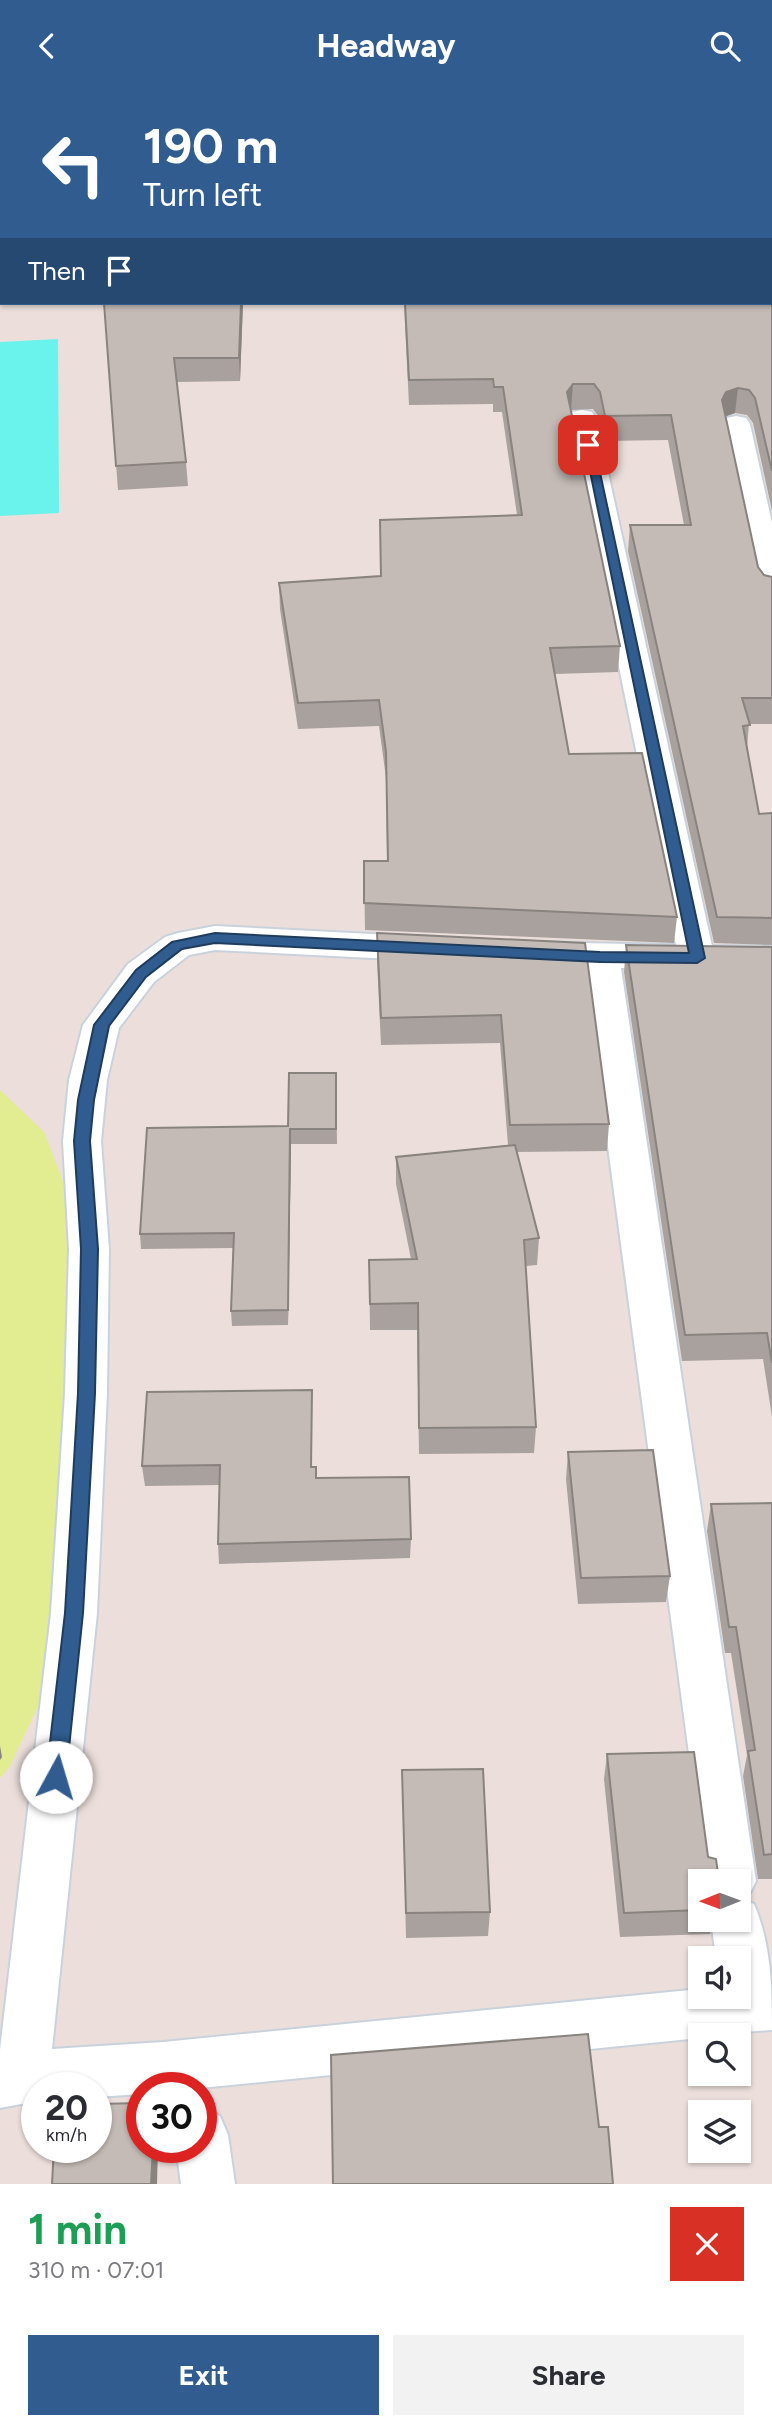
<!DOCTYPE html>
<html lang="en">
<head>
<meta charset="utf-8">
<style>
	:root { --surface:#fff; --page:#f2f2f3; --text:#2b2b33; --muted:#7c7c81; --accent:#305c8f }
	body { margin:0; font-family:Figtree,sans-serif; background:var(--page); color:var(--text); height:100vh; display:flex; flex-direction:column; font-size:26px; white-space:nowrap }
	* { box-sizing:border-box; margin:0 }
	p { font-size:23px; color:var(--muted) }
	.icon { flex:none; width:38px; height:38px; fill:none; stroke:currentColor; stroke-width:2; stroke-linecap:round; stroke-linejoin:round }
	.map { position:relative; height:2093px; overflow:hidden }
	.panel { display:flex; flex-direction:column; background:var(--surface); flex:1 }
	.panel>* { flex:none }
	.top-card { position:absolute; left:0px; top:0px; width:774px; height:214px; box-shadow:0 2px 5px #0004; background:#305c8f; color:#fff; overflow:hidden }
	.needle { width:46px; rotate:269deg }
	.fabs { position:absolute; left:688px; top:1778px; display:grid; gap:14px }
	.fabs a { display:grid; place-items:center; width:63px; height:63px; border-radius:0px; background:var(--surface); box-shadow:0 2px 5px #0004; font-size:35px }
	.speed { position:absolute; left:21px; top:1981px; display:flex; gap:14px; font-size:35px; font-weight:700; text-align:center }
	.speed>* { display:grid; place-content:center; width:91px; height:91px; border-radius:50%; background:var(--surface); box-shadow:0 2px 5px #0004; line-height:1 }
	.speed small { font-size:18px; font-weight:400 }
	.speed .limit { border:10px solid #d22; background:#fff; color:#111 }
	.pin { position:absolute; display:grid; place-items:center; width:60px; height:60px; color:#fff; margin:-30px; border-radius:14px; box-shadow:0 4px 10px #0006 }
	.me { position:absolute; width:77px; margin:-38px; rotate:6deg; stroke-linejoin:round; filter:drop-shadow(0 0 5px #0008) }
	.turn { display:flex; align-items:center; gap:24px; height:147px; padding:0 28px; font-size:32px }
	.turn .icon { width:91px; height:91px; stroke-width:2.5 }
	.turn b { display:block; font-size:49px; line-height:60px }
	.then { display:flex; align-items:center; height:66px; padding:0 28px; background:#0003; gap:14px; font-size:26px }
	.round { display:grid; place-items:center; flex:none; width:74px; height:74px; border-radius:0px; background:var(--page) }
	.overview { display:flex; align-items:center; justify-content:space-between; height:119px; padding:0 28px }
	h1 { font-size:42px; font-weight:700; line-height:52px; color:#1e9e55 }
	.cta { display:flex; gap:14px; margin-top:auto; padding:14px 28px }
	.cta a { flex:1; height:80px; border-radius:0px; background:var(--accent); color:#fff; font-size:28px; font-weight:700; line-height:80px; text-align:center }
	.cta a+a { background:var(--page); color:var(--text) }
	header { display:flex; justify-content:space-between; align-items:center; height:91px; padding:0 28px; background:var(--accent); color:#fff; font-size:32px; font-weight:700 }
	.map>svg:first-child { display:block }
	.pitch { fill:#e2ec90 }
	.water { fill:#6af2ec }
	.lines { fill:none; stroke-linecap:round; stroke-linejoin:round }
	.minor-casing { stroke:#c9d2dc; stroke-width:4 }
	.major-casing { stroke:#c3c3c3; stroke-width:4 }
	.minor { fill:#fff; fill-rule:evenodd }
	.major { fill:#f49f57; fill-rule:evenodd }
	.wall { fill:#a9a19d }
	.shaded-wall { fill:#89837f }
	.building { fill:#c4bbb6; stroke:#89837f; stroke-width:2 }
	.route { fill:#305c8f; stroke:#1f3c5d; stroke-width:2 }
</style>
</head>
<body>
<header><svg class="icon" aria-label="back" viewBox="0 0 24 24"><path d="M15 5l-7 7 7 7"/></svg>Headway<svg class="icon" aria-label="search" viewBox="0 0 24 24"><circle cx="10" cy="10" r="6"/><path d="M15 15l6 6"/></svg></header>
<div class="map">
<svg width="772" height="2093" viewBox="0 0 772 2093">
	<rect width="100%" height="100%" fill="#ecdfdb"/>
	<path class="pitch" d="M0,999L44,1041L87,1153L68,1551L10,1675L0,1687Z"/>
	<path class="water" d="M58,248L59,422L0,425V251Z"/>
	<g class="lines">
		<g class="minor-casing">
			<g id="minor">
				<path d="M582,319L592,321L596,327L712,855L772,856V880L621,877L756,1790L748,1806L743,1808L754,1813C771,1852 772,1897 772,1939L700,1944V1947L201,1997H142V2003L96,2006V1997H37V2010L0,2017V1959L51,1522L65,1302L69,1158L63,1050L69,989L83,934L128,873L165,846L178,842L215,835L431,846L444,850L449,858L444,866L431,870L215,859L189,864L154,891L119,937L107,989L101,1050L109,1158L107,1302L97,1522L52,1958L163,1951L700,1898V1906H738V1867H716L711,1829H738V1790H706L584,876L533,875L520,871L515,863L520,855L533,851L676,854L568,327L572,321Z"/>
				<path d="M736,325L746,327L750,333L772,432V510L761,507L757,501L722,333L726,327Z"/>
				<path d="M201,2018L220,2025L228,2044L235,2093H181L176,2056H201Z"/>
			</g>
		</g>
		<g class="major-casing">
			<g id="major">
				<path d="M472,0H500L471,2Z"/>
				<path d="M0,107H2L0,122Z"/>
			</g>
		</g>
		<use href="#minor" class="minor"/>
		<use href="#major" class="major"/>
	</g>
	<g class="wall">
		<path d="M772,134V420L753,332L747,324L735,322L726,325L758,476L764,484L772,486V633H749L747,657L759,723L772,722V854L714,852L628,460L630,434H684L668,349L604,350L599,326L593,318L571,319L620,555L618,581L555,583L569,663L677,826L674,852L365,839L364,770H387L386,687L379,635L298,638L280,518L279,492L381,485L380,429L517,424L502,321H493V313L409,314L404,212H772Z"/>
		<path d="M104,212H243L240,290L177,291L186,371L188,395L118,399Z"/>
		<path d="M377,842L585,852L609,1033L607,1060L517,1061L539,1147L537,1174L526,1175L536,1336L534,1362L419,1363L417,1239H370L369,1169L411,1168L396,1093V1066L508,1054L500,952L381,954L377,870Z"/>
		<path d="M626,854L772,856V1326L763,1268L682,1270L624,881Z"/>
		<path d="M336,982L337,1053H291L288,1234L232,1235L231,1220L233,1157L141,1158L140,1143L288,1035Z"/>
		<path d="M312,1319V1376L316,1387L411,1448L410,1467L219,1473L218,1453L220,1394L145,1395L142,1375Z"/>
		<path d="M568,1361L670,1485L666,1511L578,1513L566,1388Z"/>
		<path d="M772,1412V1788H758L743,1685L747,1664L731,1562H725L707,1440L711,1413Z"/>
		<path d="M607,1663L700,1790V1829H713L710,1843L620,1846L604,1688Z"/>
		<path d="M402,1679L490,1821L488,1845L406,1847Z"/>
	</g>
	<g class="shaded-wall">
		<path d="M241,212H243L240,290L239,267Z"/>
		<path d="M573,293L571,318L566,326L567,301Z"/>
		<path d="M738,297L735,322L724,326L722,309L726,301Z"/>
		<path d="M290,1038L291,1053L288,1234V1219Z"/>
		<path d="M0,1655L2,1666L0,1669Z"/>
		<path d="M153,2056H158L157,2093H151Z"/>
	</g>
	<g class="building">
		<path d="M772,134V380L755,307L749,299L738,297L726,301L722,309L758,476L764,484L772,486V607H742L750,634L743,635L759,723L772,722V827L717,826L630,434H691L671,324L605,325L600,301L594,293H573L567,301L620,555L550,557L569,663L642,662L677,826L364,812V770H388L386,661L379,609L298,612L279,492L381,485L380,429L522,424L503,296H494L493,288L409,289L405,212H772Z"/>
		<path d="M104,212H241L239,267H174L186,371L116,375Z"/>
		<path d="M377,842L585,852L609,1033L510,1034L501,924L381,927Z"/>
		<path d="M626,854L772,856V1272L767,1242L685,1244Z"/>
		<path d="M289,982H336V1038H290L288,1219L231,1220L234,1142L140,1143L147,1037L288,1035Z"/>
		<path d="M515,1054L539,1147L524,1149L536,1336L419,1337L418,1212L370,1213L369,1169L417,1168L396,1066Z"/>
		<path d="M312,1299L311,1376H316V1387L409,1386L411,1448L218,1453L220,1374L142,1375L147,1301Z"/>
		<path d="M653,1359L670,1485L581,1487L568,1361Z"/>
		<path d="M772,1412V1763L764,1764L748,1660L755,1659L736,1536H729L711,1413Z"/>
		<path d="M694,1661L708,1766L716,1768L719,1790H700V1819L624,1822L607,1663Z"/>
		<path d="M483,1678L490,1821L406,1822L402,1679Z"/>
		<path d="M588,1943L599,2036H608L613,2093H333L331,1964Z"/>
		<path d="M142,2012V2056H153L151,2093H52L54,2056H96V2013Z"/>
	</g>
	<path class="route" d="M584,351L594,354L705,867L697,872L600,871L215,852L182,858L146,886L109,935L94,1009L90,1050L98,1158L95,1302L83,1522L66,1686L63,1692L56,1695L49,1692L46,1686L65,1522L78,1302L81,1158L74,1050L78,1009L94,934L136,879L172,851L215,842L600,861L689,862Z"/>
</svg>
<div class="fabs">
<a><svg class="needle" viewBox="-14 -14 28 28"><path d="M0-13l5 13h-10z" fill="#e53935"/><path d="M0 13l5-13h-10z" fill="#7c7c81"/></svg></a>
<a><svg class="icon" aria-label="sound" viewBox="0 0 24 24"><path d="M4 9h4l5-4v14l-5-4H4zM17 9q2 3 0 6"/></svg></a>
<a><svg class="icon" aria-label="search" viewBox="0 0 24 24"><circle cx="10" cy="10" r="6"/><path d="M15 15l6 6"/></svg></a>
<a><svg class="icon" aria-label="layers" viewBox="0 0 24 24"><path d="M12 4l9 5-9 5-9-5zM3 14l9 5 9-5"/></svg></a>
</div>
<div class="speed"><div>20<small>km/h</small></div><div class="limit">30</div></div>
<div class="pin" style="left:588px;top:354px;background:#d93025"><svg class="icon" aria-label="arrive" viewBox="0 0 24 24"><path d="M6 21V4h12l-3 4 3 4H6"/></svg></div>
<svg class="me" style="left:56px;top:1686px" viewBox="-20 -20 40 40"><circle r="19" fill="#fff"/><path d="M0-13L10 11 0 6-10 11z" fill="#305c8f"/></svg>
<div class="top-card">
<div class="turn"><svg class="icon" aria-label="left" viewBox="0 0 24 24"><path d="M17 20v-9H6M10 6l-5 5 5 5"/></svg><div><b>190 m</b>Turn left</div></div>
<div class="then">Then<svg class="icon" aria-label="arrive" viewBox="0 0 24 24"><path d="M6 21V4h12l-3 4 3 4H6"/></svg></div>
</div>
</div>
<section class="panel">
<div class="overview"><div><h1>1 min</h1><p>310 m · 07:01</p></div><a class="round" style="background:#d93025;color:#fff"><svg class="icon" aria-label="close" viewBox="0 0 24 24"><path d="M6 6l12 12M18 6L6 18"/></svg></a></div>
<div class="cta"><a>Exit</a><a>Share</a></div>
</section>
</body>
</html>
